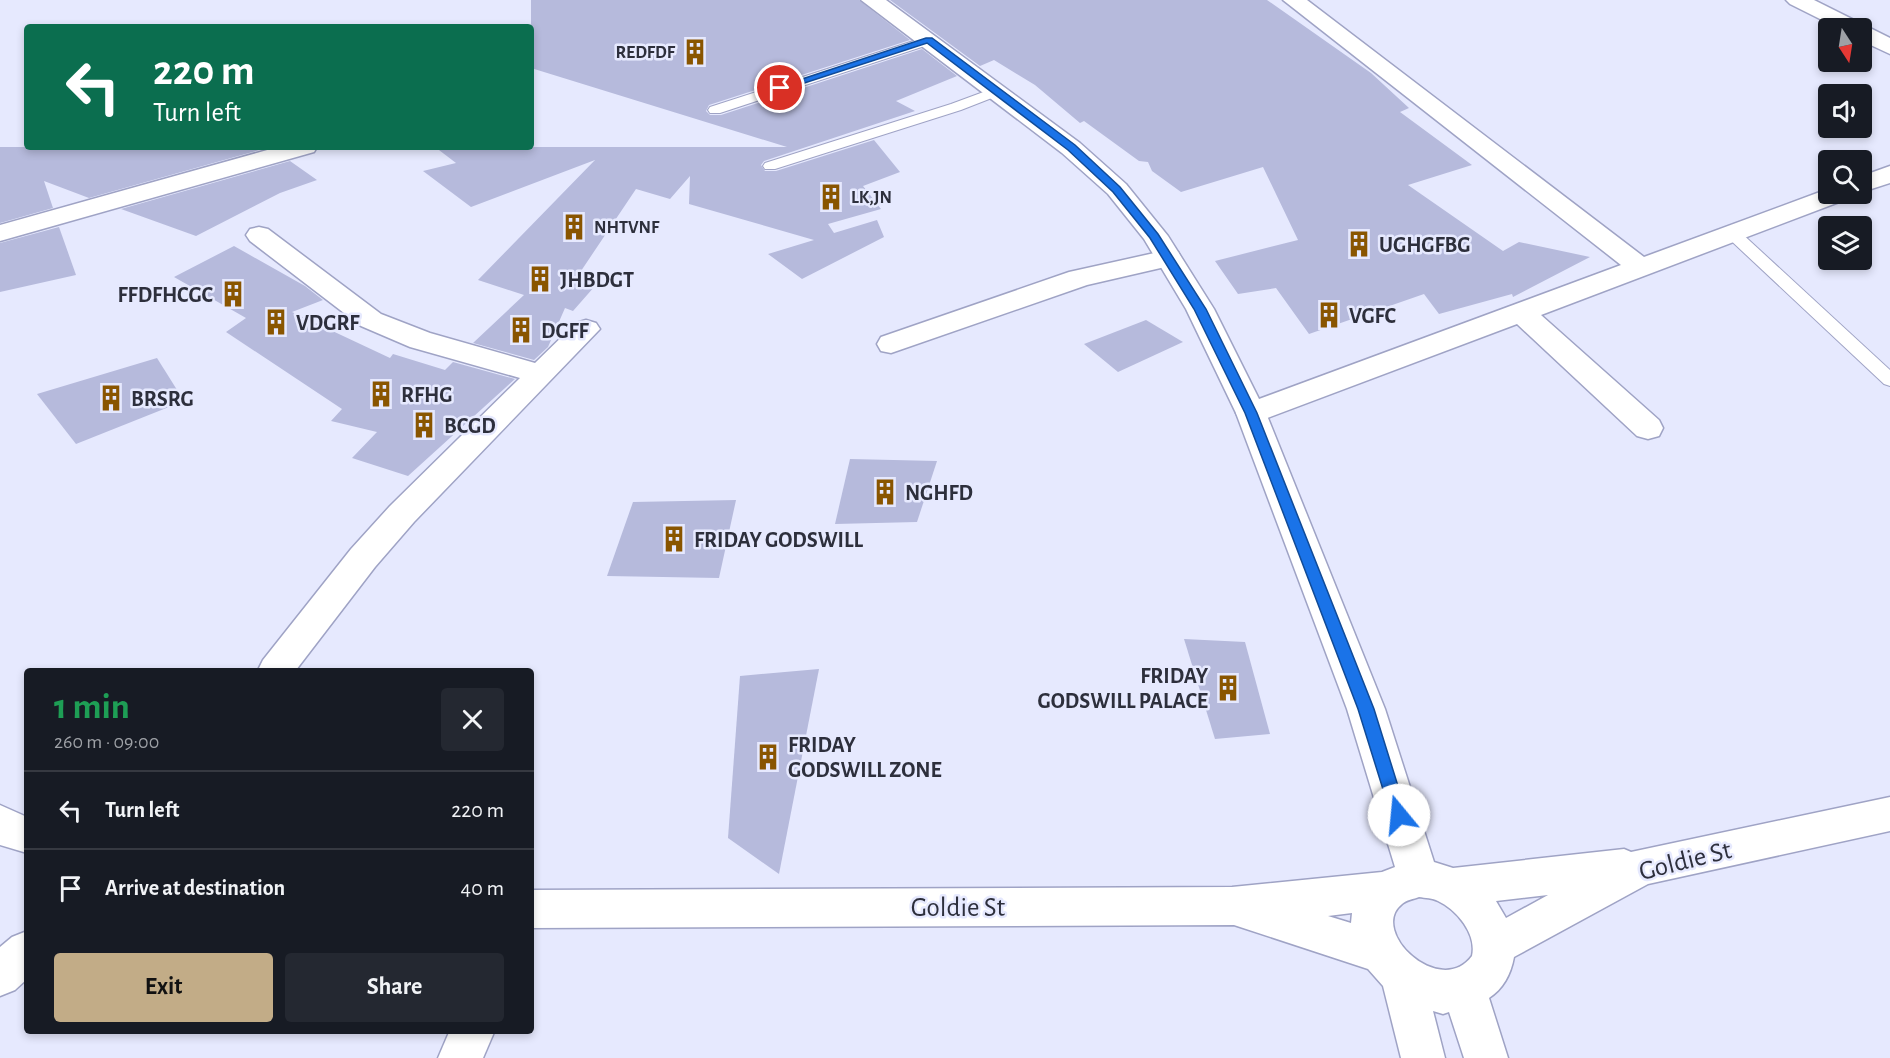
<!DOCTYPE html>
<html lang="en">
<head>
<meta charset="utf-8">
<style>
	:root { --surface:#171b24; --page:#242831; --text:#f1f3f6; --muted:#9ea1a6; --line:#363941; --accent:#c2ac87 }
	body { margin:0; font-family:"Alegreya Sans",sans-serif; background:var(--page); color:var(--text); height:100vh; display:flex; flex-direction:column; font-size:22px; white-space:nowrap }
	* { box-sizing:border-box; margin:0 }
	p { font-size:20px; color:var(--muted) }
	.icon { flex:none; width:33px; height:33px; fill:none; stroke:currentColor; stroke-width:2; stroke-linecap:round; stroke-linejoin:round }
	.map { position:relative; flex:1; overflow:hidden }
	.panel { position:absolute; left:24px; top:668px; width:510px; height:366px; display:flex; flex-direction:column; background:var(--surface); border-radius:6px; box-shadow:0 3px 9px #0003 }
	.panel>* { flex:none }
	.guide { position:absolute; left:24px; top:24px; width:510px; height:126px; border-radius:6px; box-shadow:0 3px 9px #0003; background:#0b6e4f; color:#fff; overflow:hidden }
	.needle { width:39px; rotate:168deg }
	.tools { position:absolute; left:1818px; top:18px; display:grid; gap:12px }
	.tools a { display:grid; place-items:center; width:54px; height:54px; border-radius:6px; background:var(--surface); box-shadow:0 3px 9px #0003; font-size:30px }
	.pin { position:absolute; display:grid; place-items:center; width:51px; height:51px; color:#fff; margin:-26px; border:3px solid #fff; border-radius:50%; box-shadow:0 2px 6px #0007 }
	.me { position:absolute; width:66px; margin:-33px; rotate:343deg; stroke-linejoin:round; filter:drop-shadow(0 0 4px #0008) }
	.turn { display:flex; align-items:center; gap:21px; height:126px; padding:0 30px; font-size:27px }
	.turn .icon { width:78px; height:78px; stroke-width:2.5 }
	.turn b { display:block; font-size:42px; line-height:51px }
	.round { display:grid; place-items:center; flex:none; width:63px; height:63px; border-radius:6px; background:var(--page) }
	.headline { display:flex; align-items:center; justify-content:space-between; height:102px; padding:0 30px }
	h1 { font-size:36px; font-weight:700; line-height:45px; color:#1e9e55 }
	.primary-button { display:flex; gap:12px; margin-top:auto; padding:12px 30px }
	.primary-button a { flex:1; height:69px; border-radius:6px; background:var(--accent); color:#111; font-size:24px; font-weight:700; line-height:69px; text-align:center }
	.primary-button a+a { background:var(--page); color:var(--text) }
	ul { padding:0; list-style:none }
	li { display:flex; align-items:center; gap:18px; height:78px; padding:0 30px; border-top:2px solid var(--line) }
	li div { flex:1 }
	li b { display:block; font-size:22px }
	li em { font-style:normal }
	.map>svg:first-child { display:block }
	.building { fill:#b6badc }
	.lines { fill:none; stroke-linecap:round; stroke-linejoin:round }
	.lane-casing { stroke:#9fa3c5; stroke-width:2 }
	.street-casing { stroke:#9fa3c5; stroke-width:3 }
	.secondary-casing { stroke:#9fa3c5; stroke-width:3 }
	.lane { fill:#fff; fill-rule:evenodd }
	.street { fill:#fff; fill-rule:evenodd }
	.secondary { fill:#fff; fill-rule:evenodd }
	.route { fill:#1a73e8; stroke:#114b97; stroke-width:1.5 }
	.labels { text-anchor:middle; stroke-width:5; stroke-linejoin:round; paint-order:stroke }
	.far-poi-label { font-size:18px; font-weight:bold; fill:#2d2f3c; stroke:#e6e9fe; text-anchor:start }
	.poi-label { font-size:22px; font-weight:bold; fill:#2d2f3c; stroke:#e6e9fe; text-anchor:start }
	.near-street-label { font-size:27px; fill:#2d2f3c; stroke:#e6e9fe }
</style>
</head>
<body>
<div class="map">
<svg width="1890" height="1058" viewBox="0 0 1890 1058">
	<rect width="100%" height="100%" fill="#e6e9fe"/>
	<g class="building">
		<path d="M531,0H859L910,40L709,105L706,111L710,115H721L922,49L957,76L896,101L915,111L764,161L761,165L765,171H776L874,140L900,172L863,186L881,209L828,224L834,233L877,220L884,237L802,279L768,254L814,240L689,204L690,176L670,199L636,189L581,271L602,278L573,311L565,308L548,347L534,360L473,343L524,295L478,280L595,160L471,207L423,171L456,163L435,147H787L531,68Z"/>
		<path d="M890,0H1267L1371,73L1409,108L1400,112L1472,165L1408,185L1503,251L1519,242L1590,257L1513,297L1512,294L1439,314L1424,294L1309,334L1276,288L1238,294L1215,261L1298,240L1263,167L1181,192L1152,171L1148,162L1139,161L1084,121L1080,123L1035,85L994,60L980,66Z"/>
		<path d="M0,147H270L89,198L44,181L53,208L0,223Z"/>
		<path d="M290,161L317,180L280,193L196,236L121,209Z"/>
		<path d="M59,227L76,275L0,292V243Z"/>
		<path d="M234,246L305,286L323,300L292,312L390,358L393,354L445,370L453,362L515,379L408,476L352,458L377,432L331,421L342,409L226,332L246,318L174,277Z"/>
		<path d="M1146,320L1183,342L1118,372L1084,344Z"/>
		<path d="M157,358L184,401L76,444L37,394Z"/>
		<path d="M850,459L937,461L917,522L835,524Z"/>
		<path d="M736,500L719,578L607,576L633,502Z"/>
		<path d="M1184,639L1245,642L1270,734L1215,739Z"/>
		<path d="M819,669L779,874L728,838L740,676Z"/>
	</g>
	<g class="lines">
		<g class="lane-casing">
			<g id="lane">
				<path d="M929,36L936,40L934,43L720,113H710L708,110L710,107Z"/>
				<path d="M997,87L1004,91L1002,94L961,110L775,169H765L763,166L765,163L951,104Z"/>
				<path d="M1732,228L1738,230L1890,370V386L1884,384L1726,236L1724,233Z"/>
			</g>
		</g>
		<g class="street-casing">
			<g id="street">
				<path d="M1283,0H1307L1644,257L1828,189V194H1851L1847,199L1541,315L1659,420L1663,428L1659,436L1648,439L1637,436L1517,324L1262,420L1251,423L1240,420L1236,413L1240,406L1621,265Z"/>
				<path d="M1786,0H1814L1890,38V54L1862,41V28H1838L1790,4Z"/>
				<path d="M278,147H317L314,152L0,241V225Z"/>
				<path d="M1890,166V183L1862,192V176Z"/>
				<path d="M259,227L268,229L381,314L430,333L535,363L576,323L586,320L596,323L600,329L414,522L375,567L296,670H258L263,660L351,549L390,506L520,378L410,347L361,326L250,241L246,235L250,229Z"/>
				<path d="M1168,250L1178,252L1181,258L1178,264L1087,285L891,353L881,351L877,344L881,337L1069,272Z"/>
				<path d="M27,931V979L15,990L0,996V947L12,937Z"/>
				<path d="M450,1030H495L483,1058H438Z"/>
			</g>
		</g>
		<g class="secondary-casing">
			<g id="secondary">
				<path d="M861,0H886L1080,143L1126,184L1168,236L1214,309L1266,413L1385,709L1434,862L1453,868L1624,849L1631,852L1890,797V831L1648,884L1514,957C1511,974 1503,989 1489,998L1508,1058H1464L1449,1012L1443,1014L1433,1011L1445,1058H1401L1383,986L1368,969L1234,925L531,928V890L1232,887L1382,872L1395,867L1347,709L1236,413L1186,309L1144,239L1108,194L1062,153ZM1548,895L1506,918L1496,901ZM1419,897C1425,898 1433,898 1438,901C1457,910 1477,934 1472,956C1440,999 1368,931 1402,904C1406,900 1414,899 1419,897ZM1352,913L1351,923L1328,916Z"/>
				<path d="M0,805L27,817V853L0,845Z"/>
			</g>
		</g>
		<use href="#lane" class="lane"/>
		<use href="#street" class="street"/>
		<use href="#secondary" class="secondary"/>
	</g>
	<path class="route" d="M926,38H932L1075,145L1120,187L1158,234L1206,309L1257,413L1374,709L1407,815L1405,820L1399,822L1393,820L1391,815L1358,709L1245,413L1194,309L1150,238L1113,192L1068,150L927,43L783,90L775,88Z"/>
	<defs>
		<g id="building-bare" transform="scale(2.07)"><path d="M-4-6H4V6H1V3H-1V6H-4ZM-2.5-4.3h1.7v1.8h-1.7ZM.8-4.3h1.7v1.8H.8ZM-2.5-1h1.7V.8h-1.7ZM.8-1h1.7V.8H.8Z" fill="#895500" stroke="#e6e9fe" stroke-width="2.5" paint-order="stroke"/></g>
	</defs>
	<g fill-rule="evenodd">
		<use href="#building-bare" x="695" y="52"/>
		<use href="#building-bare" x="831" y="197"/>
		<use href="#building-bare" x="574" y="227"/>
		<use href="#building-bare" x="1359" y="244"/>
		<use href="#building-bare" x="540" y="279"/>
		<use href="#building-bare" x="233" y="294"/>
		<use href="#building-bare" x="1329" y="315"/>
		<use href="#building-bare" x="276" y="322"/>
		<use href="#building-bare" x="521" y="330"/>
		<use href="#building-bare" x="381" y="394"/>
		<use href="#building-bare" x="111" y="398"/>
		<use href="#building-bare" x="424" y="425"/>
		<use href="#building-bare" x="885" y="492"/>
		<use href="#building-bare" x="674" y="539"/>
		<use href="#building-bare" x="1228" y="688"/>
		<use href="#building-bare" x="768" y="757"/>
	</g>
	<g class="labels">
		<g class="far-poi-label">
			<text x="675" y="58" text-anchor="end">REDFDF</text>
			<text x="851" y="203">LK,JN</text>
			<text x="594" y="233">NHTVNF</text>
		</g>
		<g class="poi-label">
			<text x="1379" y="252">UGHGFBG</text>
			<text x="560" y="287">JHBDGT</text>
			<text x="213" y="302" text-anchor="end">FFDFHCGC</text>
			<text x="1349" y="323">VGFC</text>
			<text x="296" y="330">VDGRF</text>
			<text x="541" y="338">DGFF</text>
			<text x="401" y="402">RFHG</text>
			<text x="131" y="406">BRSRG</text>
			<text x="444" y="433">BCGD</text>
			<text x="905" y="500">NGHFD</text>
			<text x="694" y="547">FRIDAY GODSWILL</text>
			<text x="1208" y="683" text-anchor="end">FRIDAY<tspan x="1208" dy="25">GODSWILL PALACE</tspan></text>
			<text x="788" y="752">FRIDAY<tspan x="788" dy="25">GODSWILL ZONE</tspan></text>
		</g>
		<g class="near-street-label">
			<text transform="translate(1685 860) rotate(-14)" y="9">Goldie St</text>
			<text x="958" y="916">Goldie St</text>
		</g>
	</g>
</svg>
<div class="tools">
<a><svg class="needle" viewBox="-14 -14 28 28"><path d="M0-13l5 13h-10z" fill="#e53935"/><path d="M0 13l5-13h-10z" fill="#9ea1a6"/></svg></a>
<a><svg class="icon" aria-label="sound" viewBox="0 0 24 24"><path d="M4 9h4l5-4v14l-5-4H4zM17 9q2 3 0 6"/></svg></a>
<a><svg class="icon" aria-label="search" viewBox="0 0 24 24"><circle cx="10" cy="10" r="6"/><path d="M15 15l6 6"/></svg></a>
<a><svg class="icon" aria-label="layers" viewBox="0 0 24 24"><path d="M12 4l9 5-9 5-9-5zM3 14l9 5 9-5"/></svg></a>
</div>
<div class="pin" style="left:780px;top:88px;background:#d93025"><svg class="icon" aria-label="arrive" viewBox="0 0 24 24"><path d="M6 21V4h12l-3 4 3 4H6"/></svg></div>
<svg class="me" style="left:1399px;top:815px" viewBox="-20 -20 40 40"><circle r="19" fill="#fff"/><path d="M0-13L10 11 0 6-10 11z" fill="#1a73e8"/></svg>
<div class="guide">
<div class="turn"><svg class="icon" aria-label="left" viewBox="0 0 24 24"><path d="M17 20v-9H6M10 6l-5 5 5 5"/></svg><div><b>220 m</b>Turn left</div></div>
</div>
<section class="panel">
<div class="headline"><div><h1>1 min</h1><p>260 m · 09:00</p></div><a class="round"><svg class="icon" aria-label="close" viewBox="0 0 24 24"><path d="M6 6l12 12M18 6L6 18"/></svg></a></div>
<ul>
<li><svg class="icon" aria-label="left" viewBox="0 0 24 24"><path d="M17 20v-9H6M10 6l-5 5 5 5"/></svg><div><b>Turn left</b></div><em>220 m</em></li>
<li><svg class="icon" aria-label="arrive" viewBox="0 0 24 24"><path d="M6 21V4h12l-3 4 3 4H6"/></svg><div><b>Arrive at destination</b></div><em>40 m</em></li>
</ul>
<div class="primary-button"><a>Exit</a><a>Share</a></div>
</section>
</div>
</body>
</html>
